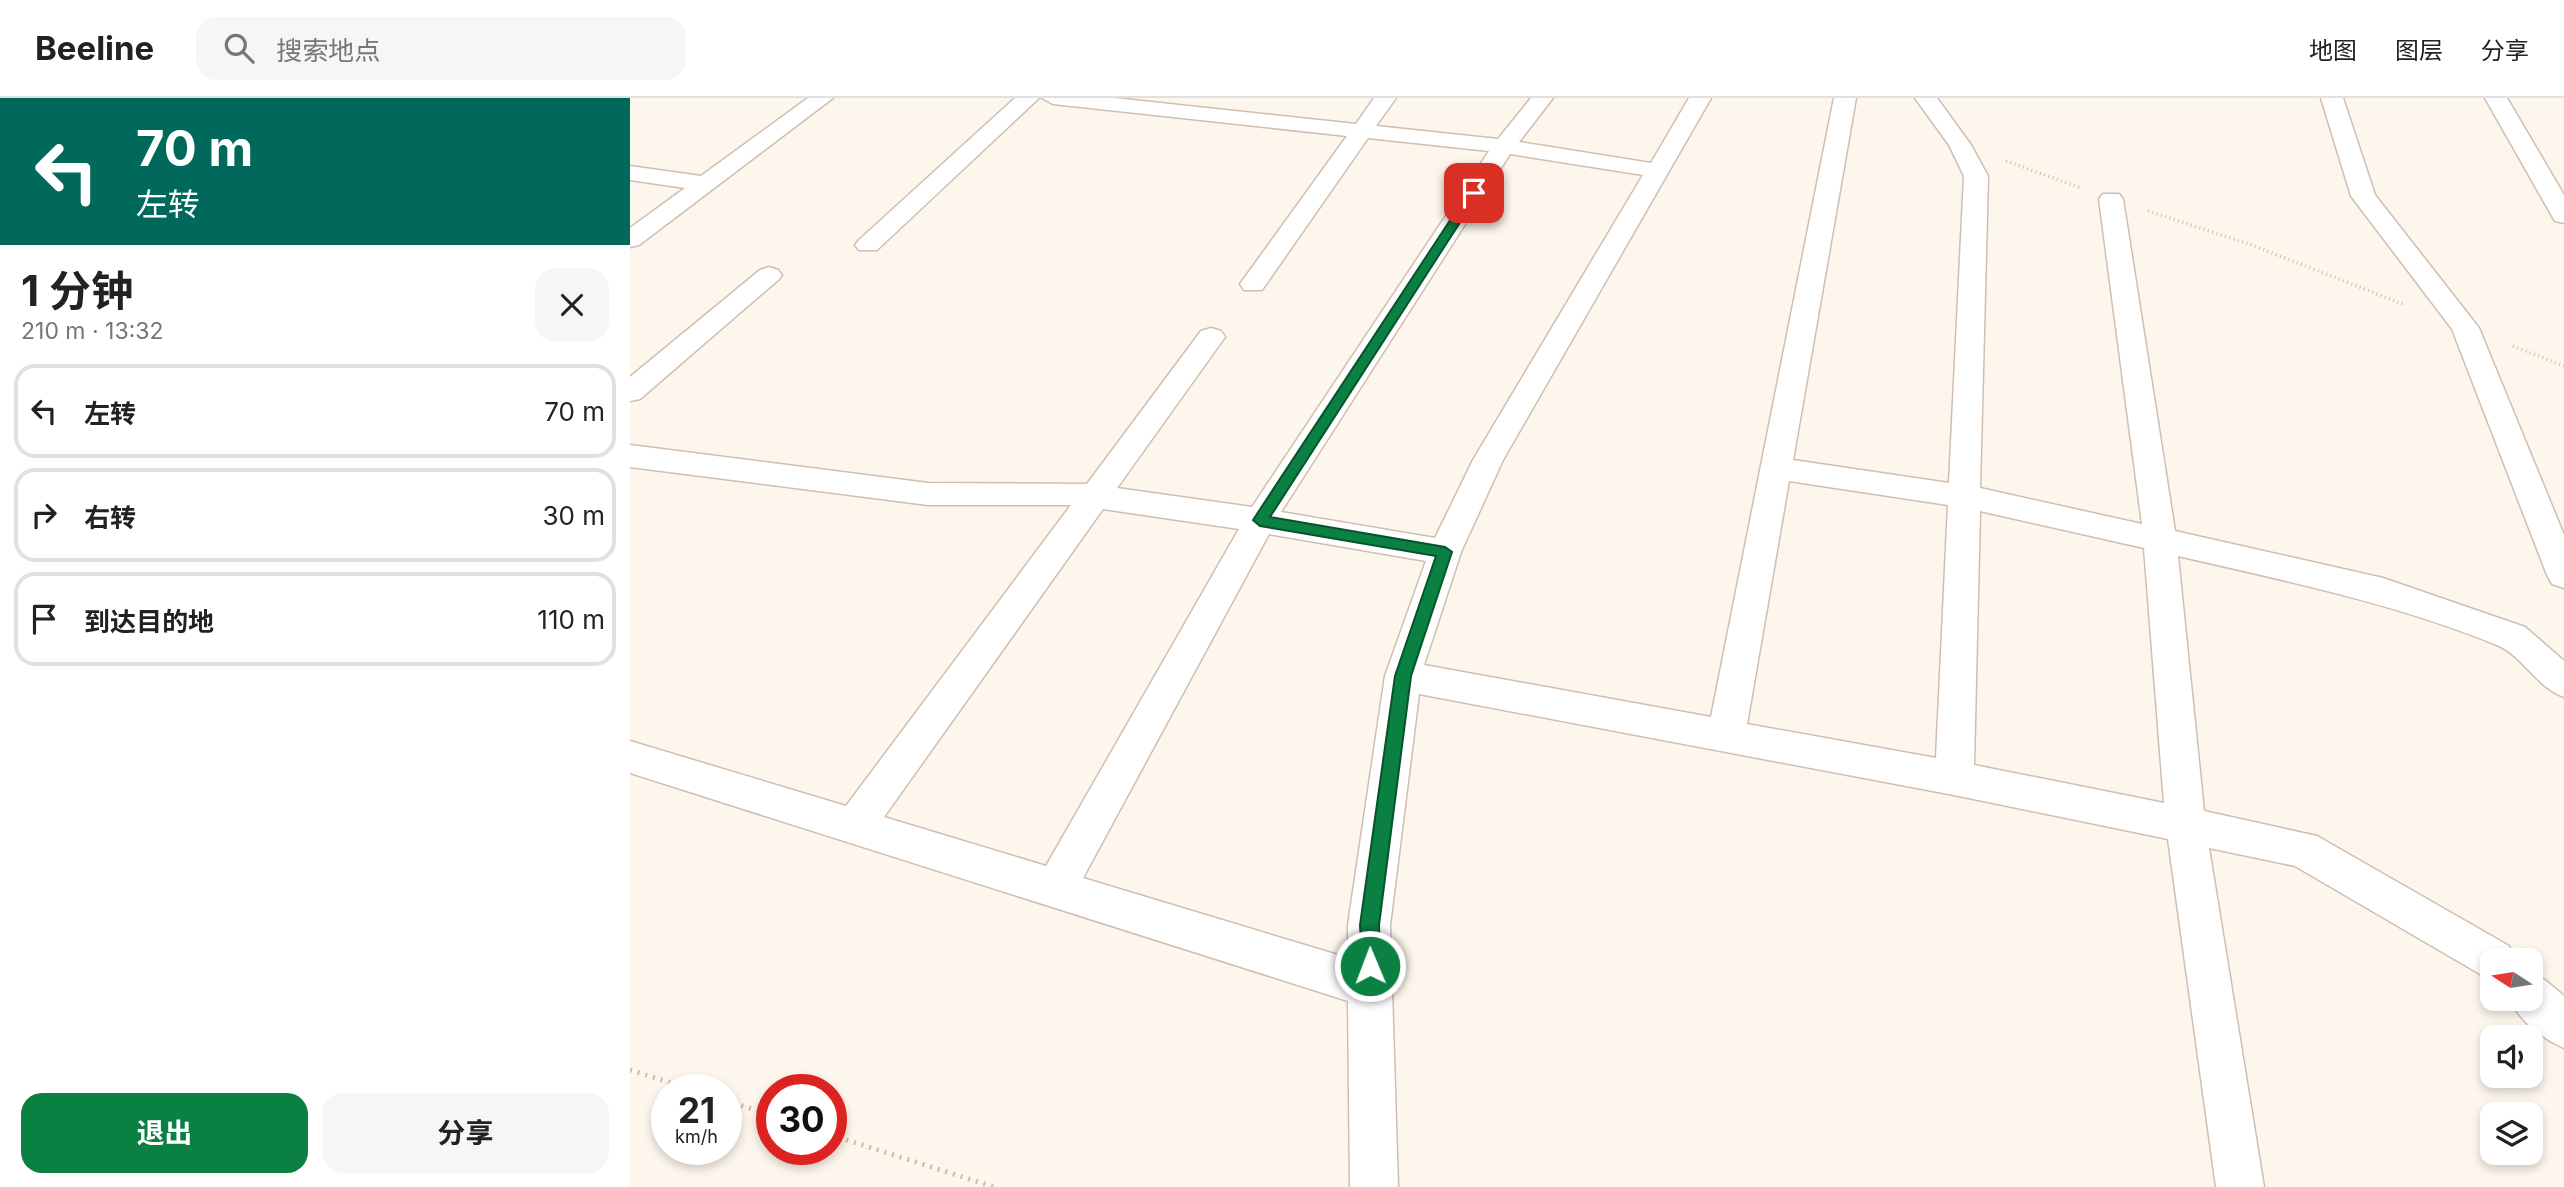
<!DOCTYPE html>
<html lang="zh">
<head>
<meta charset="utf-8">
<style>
	:root { --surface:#fff; --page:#f6f6f6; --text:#222; --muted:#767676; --line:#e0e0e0; --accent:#0b8043 }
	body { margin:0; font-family:Inter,"Noto Sans SC",sans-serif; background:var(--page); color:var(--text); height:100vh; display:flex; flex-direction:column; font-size:26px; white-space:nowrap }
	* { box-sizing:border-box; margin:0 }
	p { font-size:23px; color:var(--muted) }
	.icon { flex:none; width:38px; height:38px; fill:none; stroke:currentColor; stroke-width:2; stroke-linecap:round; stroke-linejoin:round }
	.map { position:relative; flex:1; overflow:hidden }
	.panel { display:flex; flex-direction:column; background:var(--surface); width:630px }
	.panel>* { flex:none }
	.banner { background:#00695c; color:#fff; overflow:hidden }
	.needle { width:46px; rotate:282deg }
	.tools { position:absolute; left:1850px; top:850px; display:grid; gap:14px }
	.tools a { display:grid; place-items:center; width:63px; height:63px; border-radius:14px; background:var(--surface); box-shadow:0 4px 10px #0003; font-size:35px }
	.speed { position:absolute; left:21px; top:976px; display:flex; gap:14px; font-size:35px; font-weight:700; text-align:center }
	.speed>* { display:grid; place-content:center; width:91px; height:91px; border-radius:50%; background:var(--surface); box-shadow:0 4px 10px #0003; line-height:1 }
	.speed small { font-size:18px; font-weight:400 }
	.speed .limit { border:10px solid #d22; background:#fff; color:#111 }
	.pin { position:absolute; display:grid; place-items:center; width:60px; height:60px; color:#fff; margin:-30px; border-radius:14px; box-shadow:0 4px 10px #0006 }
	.me { position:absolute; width:77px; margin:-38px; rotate:359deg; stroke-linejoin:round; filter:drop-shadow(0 0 5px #0008) }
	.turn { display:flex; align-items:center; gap:24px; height:147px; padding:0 21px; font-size:32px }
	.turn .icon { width:91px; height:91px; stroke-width:2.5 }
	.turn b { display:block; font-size:49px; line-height:60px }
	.round { display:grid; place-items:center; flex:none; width:74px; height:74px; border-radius:21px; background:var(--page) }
	.headline { display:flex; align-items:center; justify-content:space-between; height:119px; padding:0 21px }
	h1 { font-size:42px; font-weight:700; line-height:52px }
	.cta { display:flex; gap:14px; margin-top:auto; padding:14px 21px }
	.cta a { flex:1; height:80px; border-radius:21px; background:var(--accent); color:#fff; font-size:28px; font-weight:700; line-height:80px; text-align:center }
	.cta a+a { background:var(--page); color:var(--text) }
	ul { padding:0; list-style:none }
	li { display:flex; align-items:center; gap:21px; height:94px; margin:0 14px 10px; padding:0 7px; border:4px solid var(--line); border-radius:21px }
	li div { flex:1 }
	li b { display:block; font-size:26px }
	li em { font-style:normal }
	header { display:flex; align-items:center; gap:42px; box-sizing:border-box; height:98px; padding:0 35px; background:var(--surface); border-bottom:2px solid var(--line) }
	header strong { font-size:33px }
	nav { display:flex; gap:38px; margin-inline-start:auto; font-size:24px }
	.search { width:490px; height:63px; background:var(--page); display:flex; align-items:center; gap:18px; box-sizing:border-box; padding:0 24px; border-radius:21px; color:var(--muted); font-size:26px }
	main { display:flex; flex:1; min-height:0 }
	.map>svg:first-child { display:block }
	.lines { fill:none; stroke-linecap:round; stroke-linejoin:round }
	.street-casing { stroke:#d1beb0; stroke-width:3 }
	.path-far1 { stroke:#d9b8a5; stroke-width:3.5; stroke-dasharray:1 3.5; stroke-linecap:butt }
	.path { stroke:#d9b8a5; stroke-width:5; stroke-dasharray:2 6; stroke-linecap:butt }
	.street { fill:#fff; fill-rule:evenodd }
	.route { fill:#0b8043; stroke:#07532c; stroke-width:2 }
</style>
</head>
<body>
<header>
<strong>Beeline</strong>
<div class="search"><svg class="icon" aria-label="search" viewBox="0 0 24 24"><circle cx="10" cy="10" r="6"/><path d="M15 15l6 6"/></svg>搜索地点</div>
<nav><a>地图</a><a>图层</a><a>分享</a></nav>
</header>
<main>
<section class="panel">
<div class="banner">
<div class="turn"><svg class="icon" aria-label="left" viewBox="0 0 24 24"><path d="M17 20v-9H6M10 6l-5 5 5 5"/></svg><div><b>70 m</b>左转</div></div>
</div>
<div class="headline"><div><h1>1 分钟</h1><p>210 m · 13:32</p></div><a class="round"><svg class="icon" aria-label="close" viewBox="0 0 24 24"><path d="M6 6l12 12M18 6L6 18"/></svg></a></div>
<ul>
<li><svg class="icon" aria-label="left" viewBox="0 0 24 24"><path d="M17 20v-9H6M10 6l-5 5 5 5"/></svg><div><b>左转</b></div><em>70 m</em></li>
<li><svg class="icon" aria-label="right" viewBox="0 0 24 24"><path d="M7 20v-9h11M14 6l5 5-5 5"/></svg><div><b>右转</b></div><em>30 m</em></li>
<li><svg class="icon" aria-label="arrive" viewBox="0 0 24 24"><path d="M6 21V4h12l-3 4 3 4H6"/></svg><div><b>到达目的地</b></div><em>110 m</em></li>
</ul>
<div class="cta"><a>退出</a><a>分享</a></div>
</section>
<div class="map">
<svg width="1934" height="1089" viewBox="0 0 1934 1089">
	<rect width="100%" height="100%" fill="#fdf6ec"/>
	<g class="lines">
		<g class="street-casing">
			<g id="street">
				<path d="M178,0H203L9,147L0,149V130L55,90L0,82V68L71,78Z"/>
				<path d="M385,0H409L247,152H229L225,147L229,142Z"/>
				<path d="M412,0H484L726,26L744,0H766L746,28L868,41L901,0H923L889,44L1021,65L1059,0H1081L873,362L831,454L794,567L1081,619L1204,0H1226L1163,362L1319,385L1334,78L1319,47L1285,0H1307L1341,47L1358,78L1350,390L1512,426L1469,101L1473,96H1489L1493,101L1545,433L1753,480L1895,529L1934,563V599C1906,589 1893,558 1867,547C1764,505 1656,483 1548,458L1574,713L1687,738L1879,848L1885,863H1862V883L1665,768L1579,750L1634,1089H1586L1538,741L1324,697L789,596L760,827L768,1089H720L718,903L0,675V643L216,708L441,407H298L0,369V347L298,385L457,386L571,233L581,230L591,233L595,239L487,390L622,409L859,53L738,40L632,192H614L610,186L717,38L423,6ZM880,56L1013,77L843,362L805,440L651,414ZM1159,383L1318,407L1306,660L1117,626ZM473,411L609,431L416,768L254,719ZM1350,413L1514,450L1534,705L1344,667ZM639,436L796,463L755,578L718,827V860L453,780Z"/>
				<path d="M1691,0H1713L1745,97L1849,230L1934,437V490L1922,486L1917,477L1822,231L1721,98Z"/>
				<path d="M1855,0H1877L1934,97V125L1925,123L1922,118Z"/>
				<path d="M139,169L148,172L152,177L148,182L10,301L0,303V279L130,172Z"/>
				<path d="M1900,875L1915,882L1934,898V950C1913,941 1889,923 1880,901H1900Z"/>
			</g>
		</g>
		<g class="path-far1">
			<path d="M1376,63L1451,90"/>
			<path d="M1518,113L1619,146L1773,206"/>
			<path d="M1883,248L1934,268"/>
		</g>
		<g class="path">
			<path d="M0,972L64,992"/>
			<path d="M96,1003L142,1017"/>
			<path d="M201,1037L364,1089"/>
		</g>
		<use href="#street" class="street"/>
	</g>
	<path class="route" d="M844,92L849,95L640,419L815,449L822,454L781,578L749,827L750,868L747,875L740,877L733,875L730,827L765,578L806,458L630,428L623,422L838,95Z"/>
</svg>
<div class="tools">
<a><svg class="needle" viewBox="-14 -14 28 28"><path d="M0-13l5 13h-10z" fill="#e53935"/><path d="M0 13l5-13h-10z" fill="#767676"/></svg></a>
<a><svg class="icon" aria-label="sound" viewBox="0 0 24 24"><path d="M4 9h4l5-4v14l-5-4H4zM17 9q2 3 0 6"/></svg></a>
<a><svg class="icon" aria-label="layers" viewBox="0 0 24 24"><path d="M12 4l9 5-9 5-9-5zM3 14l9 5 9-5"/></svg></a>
</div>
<div class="speed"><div>21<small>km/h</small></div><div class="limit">30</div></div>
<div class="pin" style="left:844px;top:95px;background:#d93025"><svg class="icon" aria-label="arrive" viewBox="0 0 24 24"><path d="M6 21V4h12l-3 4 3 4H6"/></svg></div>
<svg class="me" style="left:740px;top:868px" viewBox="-20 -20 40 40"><circle r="17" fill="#0b8043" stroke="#fff" stroke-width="3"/><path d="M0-11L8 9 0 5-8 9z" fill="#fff"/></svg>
</div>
</main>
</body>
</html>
